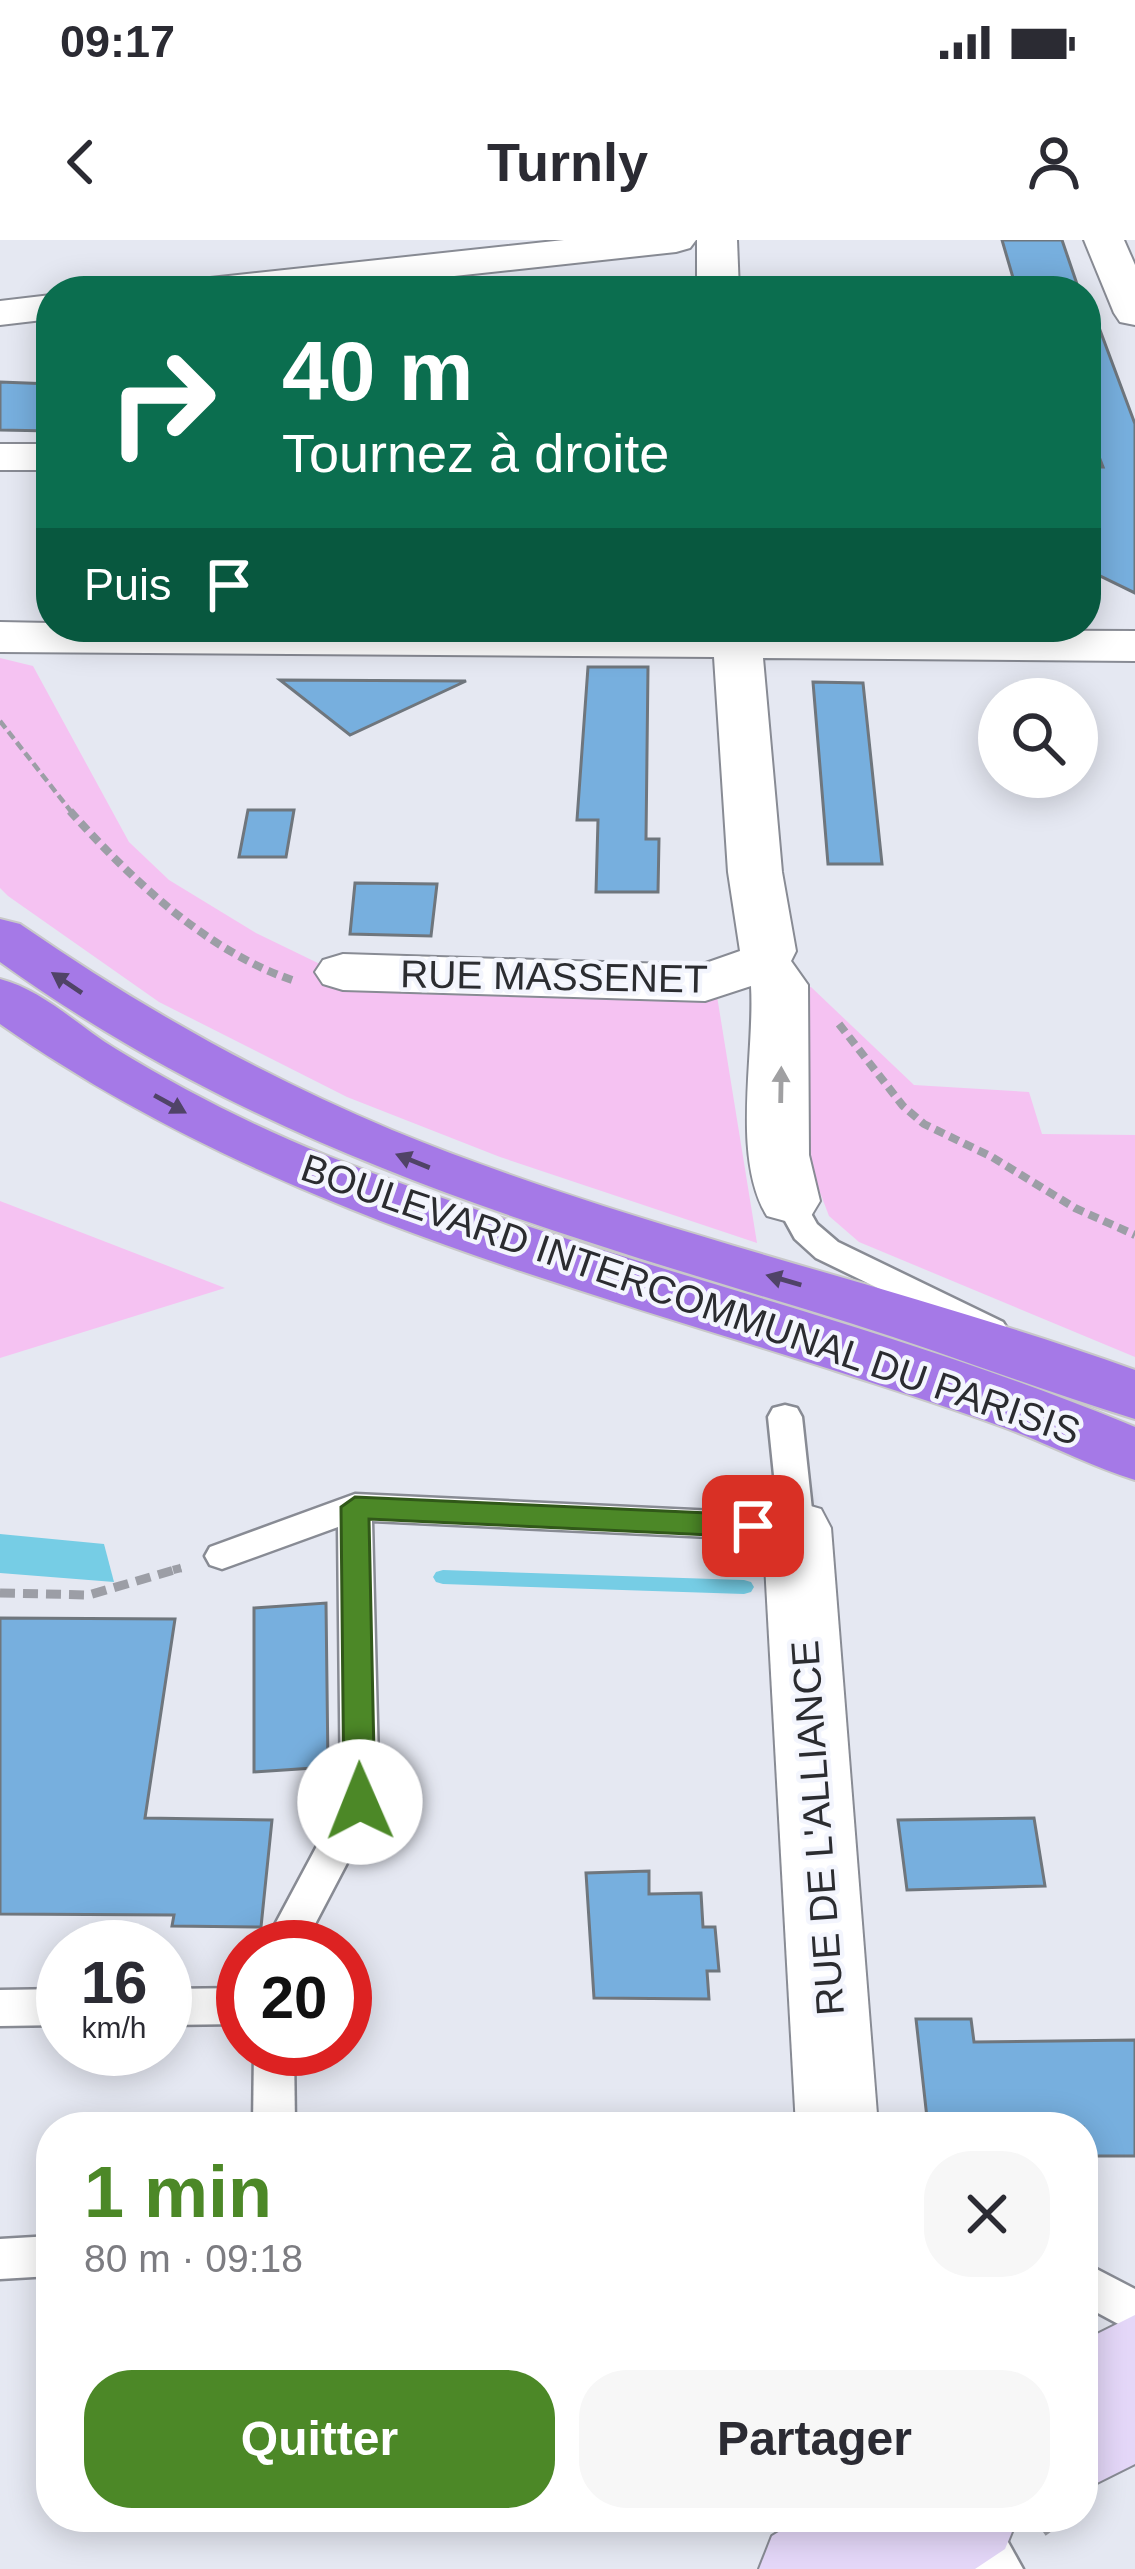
<!DOCTYPE html>
<html lang="fr">
<head>
<meta charset="utf-8">
<style>
	:root { --surface:#fff; --page:#f7f7f7; --text:#2b2b33; --muted:#7c7c81; --accent:#4c8827 }
	body { margin:0; font-family:Arial,sans-serif; background:var(--page); color:var(--text); height:100vh; display:flex; flex-direction:column; font-size:45px; white-space:nowrap }
	* { box-sizing:border-box; margin:0 }
	p { font-size:39px; color:var(--muted) }
	.icon { flex:none; width:66px; height:66px; fill:none; stroke:currentColor; stroke-width:2; stroke-linecap:round; stroke-linejoin:round }
	.map { position:relative; flex:1; overflow:hidden }
	.panel { position:absolute; left:36px; top:1872px; width:1062px; height:420px; display:flex; flex-direction:column; background:var(--surface); border-radius:48px; box-shadow:0 6px 30px #0003 }
	.panel>* { flex:none }
	.guide { position:absolute; left:36px; top:36px; width:1065px; height:366px; border-radius:48px; box-shadow:0 6px 30px #0003; background:#0b6e4f; color:#fff; overflow:hidden }
	.controls { position:absolute; left:978px; top:438px; display:grid; gap:24px }
	.controls a { display:grid; place-items:center; width:120px; height:120px; border-radius:50%; background:var(--surface); box-shadow:0 6px 30px #0003; font-size:60px }
	.speed { position:absolute; left:36px; top:1680px; display:flex; gap:24px; font-size:60px; font-weight:700; text-align:center }
	.speed>* { display:grid; place-content:center; width:156px; height:156px; border-radius:50%; background:var(--surface); box-shadow:0 6px 30px #0003; line-height:1 }
	.speed small { font-size:30px; font-weight:400 }
	.speed .limit { border:18px solid #d22; background:#fff; color:#111 }
	.pin { position:absolute; display:grid; place-items:center; width:102px; height:102px; color:#fff; margin:-51px; border-radius:24px; box-shadow:0 6px 18px #0006 }
	.me { position:absolute; width:132px; margin:-66px; rotate:359deg; stroke-linejoin:round; filter:drop-shadow(0 0 9px #0008) }
	.turn { display:flex; align-items:center; gap:42px; height:252px; padding:0 48px; font-size:54px }
	.turn .icon { width:156px; height:156px; stroke-width:2.5 }
	.turn b { display:block; font-size:84px; line-height:102px }
	.then { display:flex; align-items:center; height:114px; padding:0 48px; background:#0003; gap:24px; font-size:45px }
	.round { display:grid; place-items:center; flex:none; width:126px; height:126px; border-radius:48px; background:var(--page) }
	.overview { display:flex; align-items:center; justify-content:space-between; height:204px; padding:0 48px }
	h1 { font-size:72px; font-weight:700; line-height:90px; color:var(--accent) }
	.cta { display:flex; gap:24px; margin-top:auto; padding:24px 48px }
	.cta a { flex:1; height:138px; border-radius:48px; background:var(--accent); color:#fff; font-size:48px; font-weight:700; line-height:138px; text-align:center }
	.cta a+a { background:var(--page); color:var(--text) }
	.status { display:flex; justify-content:space-between; align-items:center; height:84px; padding:0 60px; background:var(--surface); direction:ltr }
	.status svg { height:33px; fill:currentColor }
	header { display:flex; justify-content:space-between; align-items:center; height:156px; padding:0 48px; background:var(--surface); font-size:54px; font-weight:700 }
	.map>svg:first-child { display:block }
	.green { fill:#f5c2f2 }
	.water { fill:#76cde5 }
	.lines { fill:none; stroke-linecap:round; stroke-linejoin:round }
	.stream { fill:#76cde5; fill-rule:evenodd }
	.building { fill:#77afde; stroke:#6f767d; stroke-width:3 }
	.lane-casing { stroke:#888b94; stroke-width:5 }
	.street-casing { stroke:#888b94; stroke-width:4 }
	.secondary-casing { stroke:#888b94; stroke-width:4 }
	.highway-casing { stroke:#c8c8c9; stroke-width:4 }
	.path-far2 { stroke:#9c9ea6; stroke-width:4.5; stroke-dasharray:9 4.5; stroke-linecap:butt }
	.path-far1 { stroke:#9c9ea6; stroke-width:8; stroke-dasharray:10 6; stroke-linecap:butt }
	.path { stroke:#9c9ea6; stroke-width:9; stroke-dasharray:15 8; stroke-linecap:butt }
	.lane { fill:#fff; fill-rule:evenodd }
	.street { fill:#fff; fill-rule:evenodd }
	.secondary { fill:#e4d7f8; fill-rule:evenodd }
	.highway { fill:#a579e7; fill-rule:evenodd }
	.oneway { fill:#504367 }
	.oneway2 { fill:#a0a0a2 }
	.route { fill:#4c8827; stroke:#315819; stroke-width:3 }
	.labels { text-anchor:middle; stroke-width:9; stroke-linejoin:round; paint-order:stroke }
	.street-label { font-size:39px; fill:#2b2c30; stroke:#f3f5fd }
</style>
</head>
<body>
<div class="status"><b>09:17</b><svg viewBox="0 0 49 12"><path d="M0 12V9h3v3zM5 12V6h3v6zM10 12V3h3v9zM15 12V0h3v12zM26 1h20v11H26zM47 4h2v5h-2z"/></svg></div>
<header><svg class="icon" aria-label="back" viewBox="0 0 24 24"><path d="M15 5l-7 7 7 7"/></svg>Turnly<svg class="icon" aria-label="person" viewBox="0 0 24 24"><circle cx="12" cy="8" r="4"/><path d="M4 21q1-7 8-7t8 7"/></svg></header>
<div class="map">
<svg width="1135" height="2329" viewBox="0 0 1135 2329">
	<rect width="100%" height="100%" fill="#e5e8f2"/>
	<g class="green">
		<path d="M0,418L33,426L129,602L169,640L256,693L357,742L717,756L757,1003L500,917L347,857L159,762L8,656L0,648Z"/>
		<path d="M811,747L914,845L1029,852L1042,894L1135,895V1117L859,1002L829,976L808,921L800,750Z"/>
		<path d="M0,961L225,1048L0,1118Z"/>
	</g>
	<path class="water" d="M0,1294L104,1304L114,1342L0,1333Z"/>
	<g class="lines">
		<path class="stream" d="M443,1330L744,1340L751,1342L754,1347L751,1352L744,1354L443,1344L436,1342L433,1337L436,1332Z"/>
	</g>
	<g class="building">
		<path d="M1002,0H1062L1078,47L1016,48Z"/>
		<path d="M1091,66L1135,184V353L1086,329V227H1103L1086,183V67Z"/>
		<path d="M0,142L51,144V191L0,190Z"/>
		<path d="M588,427H648L646,599H659L658,652H596L598,580H577Z"/>
		<path d="M280,440L466,441L350,495Z"/>
		<path d="M813,442L863,443L882,624H828Z"/>
		<path d="M248,570H294L286,617H239Z"/>
		<path d="M355,643L437,644L431,696L350,694Z"/>
		<path d="M326,1363L328,1527L254,1532V1368Z"/>
		<path d="M0,1378L175,1379L145,1578L272,1580L261,1687L172,1686L174,1675L0,1674Z"/>
		<path d="M1034,1578L1045,1646L907,1650L898,1580Z"/>
		<path d="M649,1631V1654L701,1653L703,1687H715L719,1731H707L709,1759L594,1758L586,1633Z"/>
		<path d="M916,1779H971L974,1802L1135,1800V1916H1083V1887H928Z"/>
	</g>
	<g class="lines">
		<g class="lane-casing">
			<g id="lane">
				<path d="M789,951L800,954L817,984L838,1002L1003,1082L1008,1090L1003,1098H981L816,1018L795,999L774,961Z"/>
				<path d="M785,1165L797,1168L802,1177L814,1288L809,1297L797,1301L372,1281L379,1562L303,1707H263L341,1561L338,1287L222,1329L210,1325L205,1316L210,1307L355,1254L778,1274L768,1177L773,1168Z"/>
				<path d="M243,1748V1784L165,1785V1749Z"/>
				<path d="M63,1749V1785L0,1786V1750Z"/>
				<path d="M254,1809H294L295,1887H253Z"/>
				<path d="M51,1996V2036L0,2039V1999Z"/>
				<path d="M1083,2022L1135,2049V2093L1083,2065Z"/>
				<path d="M949,2277H994L1023,2329H974L954,2297Z"/>
			</g>
		</g>
		<g class="street-casing">
			<g id="street">
				<path d="M564,0H696L690,8L676,12L315,51H180L186,42L201,39Z"/>
				<path d="M697,0H737L739,51H697Z"/>
				<path d="M1084,0H1124L1135,25V85L1120,82L1114,73Z"/>
				<path d="M51,55V79L0,85V61Z"/>
				<rect x="0" y="204" width="51" height="26"/>
				<path d="M0,382L51,383V387L1135,391V421L763,418L782,632L796,711L791,721L808,745L809,915L820,961L811,976L789,982L767,976C731,917 755,814 751,746L705,761L343,750L323,744L315,732L323,720L343,714L700,725L740,711L728,632L714,417L0,412Z"/>
				<path d="M797,1262L821,1269L831,1288L878,1887H796L763,1288L773,1269Z"/>
			</g>
		</g>
		<g class="secondary-casing">
			<g id="secondary">
				<path d="M1135,2075V2224L1083,2250V2101Z"/>
				<path d="M803,2277H1018L1005,2309L975,2329H759L772,2296Z"/>
			</g>
		</g>
		<g class="highway-casing">
			<g id="highway">
				<path d="M0,679L20,684C137,765 260,835 392,890C633,989 890,1042 1135,1130V1179C1039,1150 946,1113 850,1083C541,988 268,914 0,722Z"/>
				<path d="M0,739C43,750 78,786 116,809C183,850 255,887 328,916C588,1018 864,1076 1123,1182L1135,1187V1240C1092,1227 1051,1205 1008,1189C952,1168 894,1150 836,1131C541,1037 258,964 0,784Z"/>
			</g>
		</g>
		<path class="path-far2" d="M0,481L73,574"/>
		<g class="path-far1">
			<path d="M70,571C131,639 207,712 295,741"/>
			<path d="M839,784L903,866L924,884L992,917L1075,968L1135,995"/>
			<path d="M173,1330L181,1328"/>
		</g>
		<g class="path">
			<path d="M0,1353L89,1355L181,1328"/>
			<path d="M1043,2292L1064,2277"/>
		</g>
		<use href="#lane" class="lane"/>
		<use href="#street" class="street"/>
		<use href="#secondary" class="secondary"/>
		<use href="#highway" class="highway"/>
	</g>
	<defs><path id="oneway-solid" d="M-6-.8H1V-3.2L6.5 0L1 3.2V.8H-6Z" transform="scale(3)"/></defs>
	<g class="oneway">
		<use href="#oneway-solid" transform="translate(67 743) rotate(-146)"/>
		<use href="#oneway-solid" transform="translate(170 864) rotate(29)"/>
		<use href="#oneway-solid" transform="translate(413 921) rotate(-158)"/>
		<use href="#oneway-solid" transform="translate(784 1040) rotate(-164)"/>
	</g>
	<use class="oneway2" href="#oneway-solid" transform="translate(781 845) rotate(-89)"/>
	<path class="route" d="M355,1257L753,1275L767,1286L753,1297L369,1279L375,1562L371,1571L360,1575L349,1571L344,1562L341,1267Z"/>
	<g class="labels">
		<g class="street-label">
			<text transform="translate(554 736) rotate(1)" y="14">RUE MASSENET</text>
			<text transform="translate(691 1059) rotate(19)" y="14">BOULEVARD INTERCOMMUNAL DU PARISIS</text>
			<text transform="translate(817 1588) rotate(-94)" y="14">RUE DE L'ALLIANCE</text>
		</g>
	</g>
</svg>
<div class="controls">
<a><svg class="icon" aria-label="search" viewBox="0 0 24 24"><circle cx="10" cy="10" r="6"/><path d="M15 15l6 6"/></svg></a>
</div>
<div class="speed"><div>16<small>km/h</small></div><div class="limit">20</div></div>
<div class="pin" style="left:753px;top:1286px;background:#d93025"><svg class="icon" aria-label="arrive" viewBox="0 0 24 24"><path d="M6 21V4h12l-3 4 3 4H6"/></svg></div>
<svg class="me" style="left:360px;top:1562px" viewBox="-20 -20 40 40"><circle r="19" fill="#fff"/><path d="M0-13L10 11 0 6-10 11z" fill="#4c8827"/></svg>
<div class="guide">
<div class="turn"><svg class="icon" aria-label="right" viewBox="0 0 24 24"><path d="M7 20v-9h11M14 6l5 5-5 5"/></svg><div><b>40 m</b>Tournez à droite</div></div>
<div class="then">Puis<svg class="icon" aria-label="arrive" viewBox="0 0 24 24"><path d="M6 21V4h12l-3 4 3 4H6"/></svg></div>
</div>
<section class="panel">
<div class="overview"><div><h1>1 min</h1><p>80 m · 09:18</p></div><a class="round"><svg class="icon" aria-label="close" viewBox="0 0 24 24"><path d="M6 6l12 12M18 6L6 18"/></svg></a></div>
<div class="cta"><a>Quitter</a><a>Partager</a></div>
</section>
</div>
</body>
</html>
